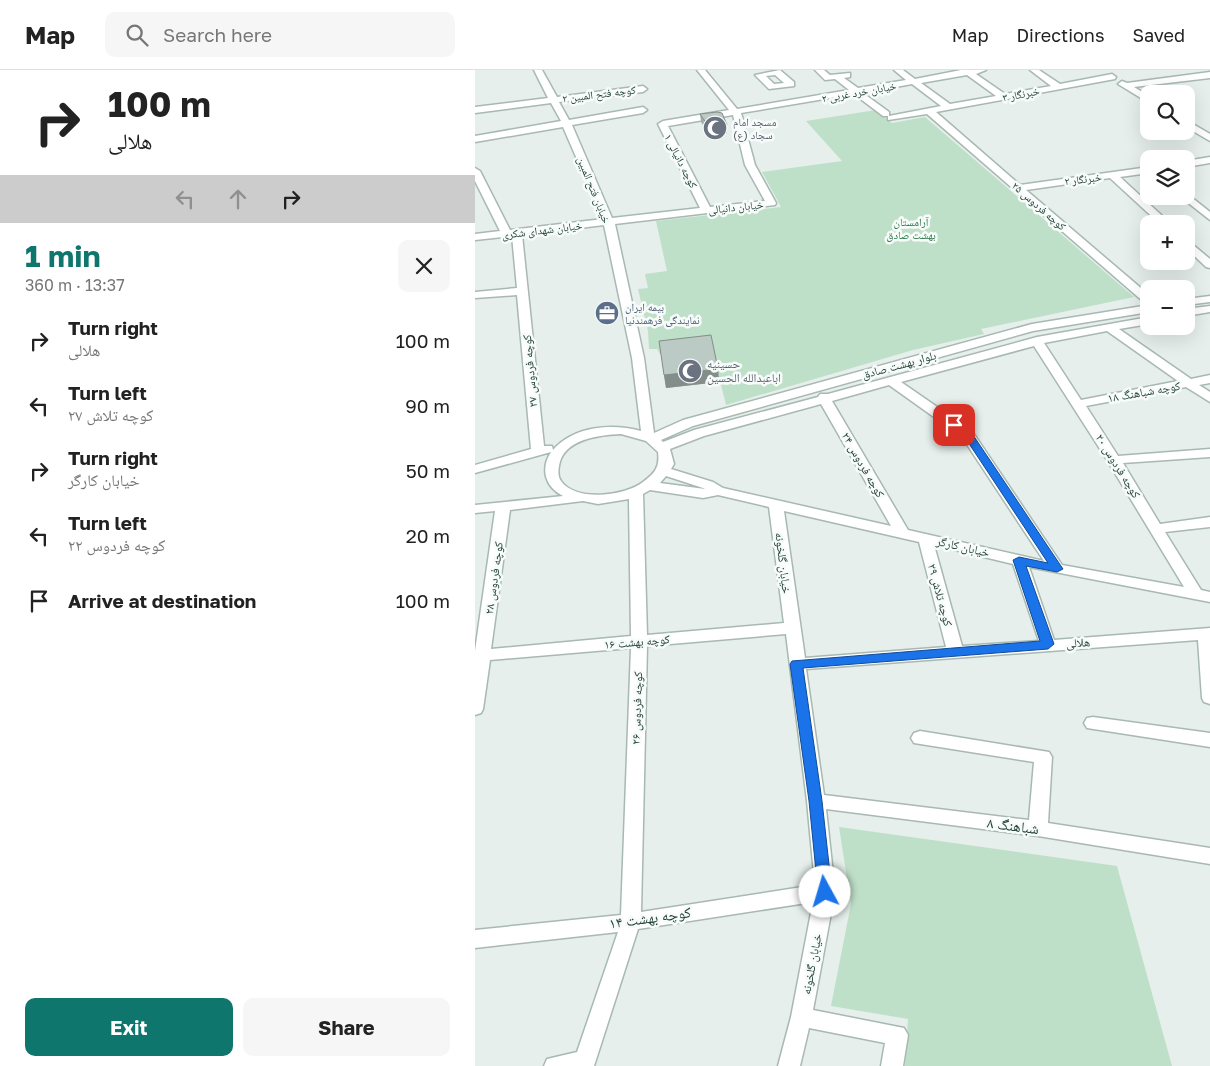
<!DOCTYPE html>
<html lang="en">
<head>
<meta charset="utf-8">
<style>
	:root { --surface:#fff; --page:#f6f6f6; --text:#222; --muted:#767676; --line:#e0e0e0; --accent:#0f766e }
	body { margin:0; font-family:"Golos Text","Noto Naskh Arabic",sans-serif; background:var(--page); color:var(--text); height:100vh; display:flex; flex-direction:column; font-size:19px; white-space:nowrap }
	* { box-sizing:border-box; margin:0 }
	p { font-size:16px; color:var(--muted) }
	.icon { flex:none; width:28px; height:28px; fill:none; stroke:currentColor; stroke-width:2; stroke-linecap:round; stroke-linejoin:round }
	.map { position:relative; flex:1; overflow:hidden }
	.sheet { display:flex; flex-direction:column; background:var(--surface); width:475px }
	.sheet>* { flex:none }
	.hud { background:#fff; color:var(--text); overflow:hidden }
	.tools { position:absolute; left:665px; top:15px; display:grid; gap:10px }
	.tools a { display:grid; place-items:center; width:55px; height:55px; border-radius:10px; background:var(--surface); box-shadow:0 5px 20px #0002; font-size:25px }
	.pin { position:absolute; display:grid; place-items:center; width:42px; height:42px; color:#fff; margin:-21px; border-radius:10px; box-shadow:0 2px 8px #0006 }
	.me { position:absolute; width:55px; margin:-28px; rotate:354deg; stroke-linejoin:round; filter:drop-shadow(0 0 4px #0008) }
	.turn { display:flex; align-items:center; gap:18px; height:105px; padding:0 25px; font-size:22px }
	.turn .icon { width:65px; height:65px; stroke-width:2.5 }
	.turn b { display:block; font-size:35px; line-height:42px }
	.lanes { display:flex; align-items:center; height:48px; padding:0 25px; background:#0003; justify-content:center; gap:25px; direction:ltr }
	.lanes .off { opacity:.35 }
	.round { display:grid; place-items:center; flex:none; width:52px; height:52px; border-radius:10px; background:var(--page) }
	.overview { display:flex; align-items:center; justify-content:space-between; height:85px; padding:0 25px }
	h1 { font-size:30px; font-weight:700; line-height:38px; color:var(--accent) }
	.button { display:flex; gap:10px; margin-top:auto; padding:10px 25px }
	.button a { flex:1; height:58px; border-radius:10px; background:var(--accent); color:#fff; font-size:20px; font-weight:700; line-height:58px; text-align:center }
	.button a+a { background:var(--page); color:var(--text) }
	ul { padding:0; list-style:none }
	li { display:flex; align-items:center; gap:15px; height:65px; padding:0 25px }
	li div { flex:1 }
	li b { display:block; font-size:19px }
	li em { font-style:normal }
	header { display:flex; align-items:center; gap:30px; box-sizing:border-box; height:70px; padding:0 25px; background:var(--surface); border-bottom:1px solid var(--line) }
	header strong { font-size:24px }
	nav { display:flex; gap:28px; margin-inline-start:auto; font-size:18px }
	.search { width:350px; height:45px; background:var(--page); display:flex; align-items:center; gap:12px; box-sizing:border-box; padding:0 18px; border-radius:10px; color:var(--muted); font-size:19px }
	main { display:flex; flex:1; min-height:0 }
	.map>svg:first-child { display:block }
	.green { fill:#bfe0c8 }
	.lines { fill:none; stroke-linecap:round; stroke-linejoin:round }
	.minor-casing { stroke:#a8b8b2; stroke-width:3 }
	.minor { fill:#fff; fill-rule:evenodd }
	.wall { fill:#a1aea9 }
	.shaded-wall { fill:#838d89 }
	.building { fill:#bbcac4; stroke:#838d89 }
	.route { fill:#1a73e8; stroke:#114b97 }
	.labels { text-anchor:middle; stroke-width:5; stroke-linejoin:round; paint-order:stroke }
	.far-street-label { font-size:11px; fill:#24423a; stroke:#f7fbf9 }
	.far-worship-label { font-size:11px; fill:#5b616d; stroke:#f7fbf9; text-anchor:start }
	.far-park-label { font-size:11px; fill:#2d7a4b; stroke:#f7fbf9 }
	.far-service-label { font-size:11px; fill:#4e5e75; stroke:#f7fbf9; text-anchor:start }
	.worship-label { font-size:12px; fill:#5b616d; stroke:#f7fbf9; text-anchor:start }
	.street-label { font-size:12px; fill:#24423a; stroke:#f7fbf9 }
	.near-street-label { font-size:15px; fill:#24423a; stroke:#f7fbf9 }
</style>
</head>
<body>
<header>
<strong>Map</strong>
<div class="search"><svg class="icon" aria-label="search" viewBox="0 0 24 24"><circle cx="10" cy="10" r="6"/><path d="M15 15l6 6"/></svg>Search here</div>
<nav><a>Map</a><a>Directions</a><a>Saved</a></nav>
</header>
<main>
<section class="sheet">
<div class="hud">
<div class="turn"><svg class="icon" aria-label="right" viewBox="0 0 24 24"><path d="M7 20v-9h11M14 6l5 5-5 5"/></svg><div><b>100 m</b>هلالی</div></div>
<div class="lanes"><svg class="icon off" aria-label="left" viewBox="0 0 24 24"><path d="M17 20v-9H6M10 6l-5 5 5 5"/></svg><svg class="icon off" aria-label="ahead" viewBox="0 0 24 24"><path d="M12 20V5M6 11l6-6 6 6"/></svg><svg class="icon" aria-label="right" viewBox="0 0 24 24"><path d="M7 20v-9h11M14 6l5 5-5 5"/></svg></div>
</div>
<div class="overview"><div><h1>1 min</h1><p>360 m · 13:37</p></div><a class="round"><svg class="icon" aria-label="close" viewBox="0 0 24 24"><path d="M6 6l12 12M18 6L6 18"/></svg></a></div>
<ul>
<li><svg class="icon" aria-label="right" viewBox="0 0 24 24"><path d="M7 20v-9h11M14 6l5 5-5 5"/></svg><div><b>Turn right</b><p>هلالی</p></div><em>100 m</em></li>
<li><svg class="icon" aria-label="left" viewBox="0 0 24 24"><path d="M17 20v-9H6M10 6l-5 5 5 5"/></svg><div><b>Turn left</b><p>کوچه تلاش ۲۷</p></div><em>90 m</em></li>
<li><svg class="icon" aria-label="right" viewBox="0 0 24 24"><path d="M7 20v-9h11M14 6l5 5-5 5"/></svg><div><b>Turn right</b><p>خیابان کارگر</p></div><em>50 m</em></li>
<li><svg class="icon" aria-label="left" viewBox="0 0 24 24"><path d="M17 20v-9H6M10 6l-5 5 5 5"/></svg><div><b>Turn left</b><p>کوچه فردوس ۲۲</p></div><em>20 m</em></li>
<li><svg class="icon" aria-label="arrive" viewBox="0 0 24 24"><path d="M6 21V4h12l-3 4 3 4H6"/></svg><div><b>Arrive at destination</b></div><em>100 m</em></li>
</ul>
<div class="button"><a>Exit</a><a>Share</a></div>
</section>
<div class="map">
<svg width="735" height="996" viewBox="0 0 735 996">
	<rect width="100%" height="100%" fill="#e6efeb"/>
	<g class="green">
		<path d="M401,40L417,53L450,47L659,227L506,259L509,264L438,280L251,335L237,278L185,284L182,279H174L173,261L163,219L173,218L170,204L192,201L181,151L306,137L287,102L367,91L331,51Z"/>
		<path d="M364,757L642,796L697,996H430L433,949L356,936L376,834Z"/>
	</g>
	<g class="lines">
		<g class="minor-casing">
			<g id="minor">
				<path d="M59,0H67L82,27L168,16L172,19L168,22L84,32L94,50L168,37L172,40L168,43L97,55L137,148L225,138L183,54L188,51L254,40L222,0H230L262,39L374,20L360,9L350,10L340,0H349L355,5L375,3V7L369,8L383,18L431,10L419,0H428L440,9L486,0H511L501,4L530,24L576,16L555,0H564L585,14L637,4L641,7L640,9L461,42L545,115L674,97V103L645,107L696,154H685L635,108L551,120L674,225V234L670,233L452,44L413,50V46H408L379,24L266,43L280,95L301,133L300,135L140,154L169,288L179,363L208,350L557,254L674,235V242L558,261L218,356L186,370L188,372L219,360L343,327L345,324H353L562,267L674,247V254L644,259L716,309L735,305V313L724,315L735,322V332L711,317L611,336L643,386L735,379V387L648,393L685,454L735,447V457L690,462L726,520L735,522V532L554,497L579,570L735,558V634L729,632L727,628L723,570L331,599L349,725L554,750L559,692L439,673L436,668L439,663L445,661L574,682L577,687L573,753L735,778V794L563,766L351,739L360,822L338,940L429,958L433,965L428,996H406L410,973L334,958L325,996H303L316,947L338,832L163,859L119,996H69L72,989L102,982L143,862L0,878V860L146,845L156,578L15,590L8,639L6,643L0,645V581L20,441L0,443V435L88,426C70,417 65,399 76,382L0,403V395L56,379L42,225L0,228V222L42,218L37,166L0,170V164L25,161L0,111V98L5,101L35,160L128,149L88,57L0,72V66L86,51L76,33L0,43V37L73,28ZM492,5L521,26L475,34L446,13ZM437,14L466,36L414,46V42L388,23ZM258,45L270,95L290,131L235,137L193,56ZM129,155L157,288L166,361C137,353 99,356 78,380L77,376H69L47,165ZM632,261L703,311L606,330L569,273ZM559,276L632,390L709,517L587,495L497,361L426,312ZM414,315L487,367L569,491L433,460L357,331ZM346,334L416,456L248,418L238,412L196,399L199,394L195,379L229,366ZM146,364L171,371L183,382C185,397 180,403 168,412C150,426 101,432 86,411C83,407 83,401 84,396C88,369 124,365 146,364ZM191,406L228,418L230,419L185,413ZM175,420L228,428L243,425L294,437L309,553L172,565L168,424ZM154,429L156,566L16,579L35,440L108,431L123,434ZM309,441L444,472L471,577L330,588ZM459,475L538,494L564,571L487,576ZM311,564L332,731L340,815L166,842L172,576Z"/>
				<path d="M305,0L319,12V16L294,19L280,5ZM300,5L309,13L299,14L291,6Z"/>
				<path d="M735,2V8L659,17L674,26V33L643,14L647,11L652,13Z"/>
				<path d="M711,50L735,64V71L711,57Z"/>
				<path d="M735,87V93L711,97V91Z"/>
				<path d="M711,123L735,142V150L707,128L706,126H711Z"/>
				<path d="M711,169L735,189V198L731,197L711,178Z"/>
				<path d="M735,226V232L711,235V229Z"/>
				<path d="M735,236V242L711,246V239Z"/>
				<path d="M618,647L735,663V677L612,658L609,653L612,648Z"/>
			</g>
		</g>
		<use href="#minor" class="minor"/>
	</g>
	<g class="wall">
		<path d="M225,44L252,55V63L234,65L226,52Z"/>
		<path d="M184,271L243,299L244,312L191,318Z"/>
	</g>
	<g class="shaded-wall">
		<path d="M252,55V63L234,65V57Z"/>
		<path d="M243,299L244,312L191,318L189,305Z"/>
	</g>
	<g class="building">
		<path d="M242,42L247,43L252,55L234,57L225,44Z"/>
		<path d="M236,265L243,299L189,305L184,271Z"/>
	</g>
	<path class="route" d="M475,353H482L496,362L588,499L582,502L551,496L579,574L573,579L328,598L347,731L357,822L355,826L350,828L345,826L343,822L334,731L315,594L317,591L565,571L538,490L544,487L573,493L489,366L475,357Z"/>
	<defs>
		<g id="mosque-disc" transform="scale(1.25)"><circle r="9.5" fill="#6b7280" stroke="#f7fbf9"/><path d="M3.5-4.9A6 6 0 1 0 3.5 4.9A5 5 0 1 1 3.5-4.9Z" fill="#fff"/></g>
		<g id="office-disc" transform="scale(1.25)"><circle r="9.5" fill="#5c6f8a" stroke="#f7fbf9"/><path d="M-6-3h4V-5.5h4V-3h4V5H-6ZM-1-4.5V-3h2v-1.5ZM-6 0V1H6V0Z" fill="#fff"/></g>
	</defs>
	<g fill-rule="evenodd">
		<use href="#mosque-disc" x="240" y="58"/>
		<use href="#office-disc" x="132" y="243"/>
		<use href="#mosque-disc" x="215" y="301"/>
	</g>
	<g class="labels">
		<g class="far-street-label">
			<text transform="translate(384 22) rotate(-10)" y="4">خیابان خرد غربی ۲</text>
			<text transform="translate(124 24) rotate(-7)" y="4">کوچه فتح المبین ۲</text>
			<text transform="translate(546 24) rotate(-11)" y="4">خبرنگار ۳</text>
			<text transform="translate(206 91) rotate(63)" y="4">کوچه دانیالی ۱</text>
			<text transform="translate(608 109) rotate(-7)" y="4">خبرنگار ۲</text>
			<text transform="translate(119 120) rotate(68)" y="4">خیابان فتح المبین</text>
			<text transform="translate(564 136) rotate(41)" y="4">کوچه فردوس ۲۵</text>
			<text transform="translate(261 137) rotate(-6)" y="4">خیابان دانیالی</text>
			<text transform="translate(67 160) rotate(-7)" y="4">خیابان شهدای شکری</text>
		</g>
		<g class="far-worship-label">
			<text x="258" y="56">مسجد امام<tspan x="258" dy="13">سجاد (ع)</tspan></text>
		</g>
		<g class="far-park-label">
			<text x="436" y="156">آرامستان<tspan x="436" dy="13">بهشت صادق</tspan></text>
		</g>
		<g class="far-service-label">
			<text x="150" y="241">بیمه ایران<tspan x="150" dy="13">نمایندگی فرهمندنیا</tspan></text>
		</g>
		<g class="worship-label">
			<text x="232" y="298">حسینیه<tspan x="232" dy="14">اباعبدالله الحسین</tspan></text>
		</g>
		<g class="street-label">
			<text transform="translate(424 295) rotate(-15)" y="4">بلوار بهشت صادق</text>
			<text transform="translate(55 301) rotate(-95)" y="4">کوچه فردوس ۲۷</text>
			<text transform="translate(669 322) rotate(-10)" y="4">کوچه شباهنگ ۱۸</text>
			<text transform="translate(388 395) rotate(60)" y="4">کوچه فردوس ۲۴</text>
			<text transform="translate(643 396) rotate(58)" y="4">کوچه فردوس ۲۰</text>
			<text transform="translate(488 477) rotate(13)" y="4">خیابان کارگر</text>
			<text transform="translate(308 493) rotate(83)" y="4">خیابان گلخونه</text>
			<text transform="translate(19 508) rotate(-82)" y="4">کوچه فردوس ۲۸</text>
			<text transform="translate(465 525) rotate(75)" y="4">کوچه تلاش ۲۹</text>
			<text transform="translate(162 572) rotate(-5)" y="4">کوچه بهشت ۱۶</text>
			<text transform="translate(603 573) rotate(-4)" y="4">هلالی</text>
			<text transform="translate(162 638) rotate(-88)" y="4">کوچه فردوس ۲۶</text>
			<text transform="translate(337 894) rotate(-79)" y="4">خیابان گلخونه</text>
		</g>
		<g class="near-street-label">
			<text transform="translate(538 756) rotate(7)" y="5">شباهنگ ۸</text>
			<text transform="translate(175 848) rotate(-8)" y="5">کوچه بهشت ۱۴</text>
		</g>
	</g>
</svg>
<div class="tools">
<a><svg class="icon" aria-label="search" viewBox="0 0 24 24"><circle cx="10" cy="10" r="6"/><path d="M15 15l6 6"/></svg></a>
<a><svg class="icon" aria-label="layers" viewBox="0 0 24 24"><path d="M12 4l9 5-9 5-9-5zM3 14l9 5 9-5"/></svg></a>
<a>+</a>
<a>−</a>
</div>
<div class="pin" style="left:479px;top:355px;background:#d93025"><svg class="icon" aria-label="arrive" viewBox="0 0 24 24"><path d="M6 21V4h12l-3 4 3 4H6"/></svg></div>
<svg class="me" style="left:350px;top:822px" viewBox="-20 -20 40 40"><circle r="19" fill="#fff"/><path d="M0-13L10 11 0 6-10 11z" fill="#1a73e8"/></svg>
</div>
</main>
</body>
</html>
